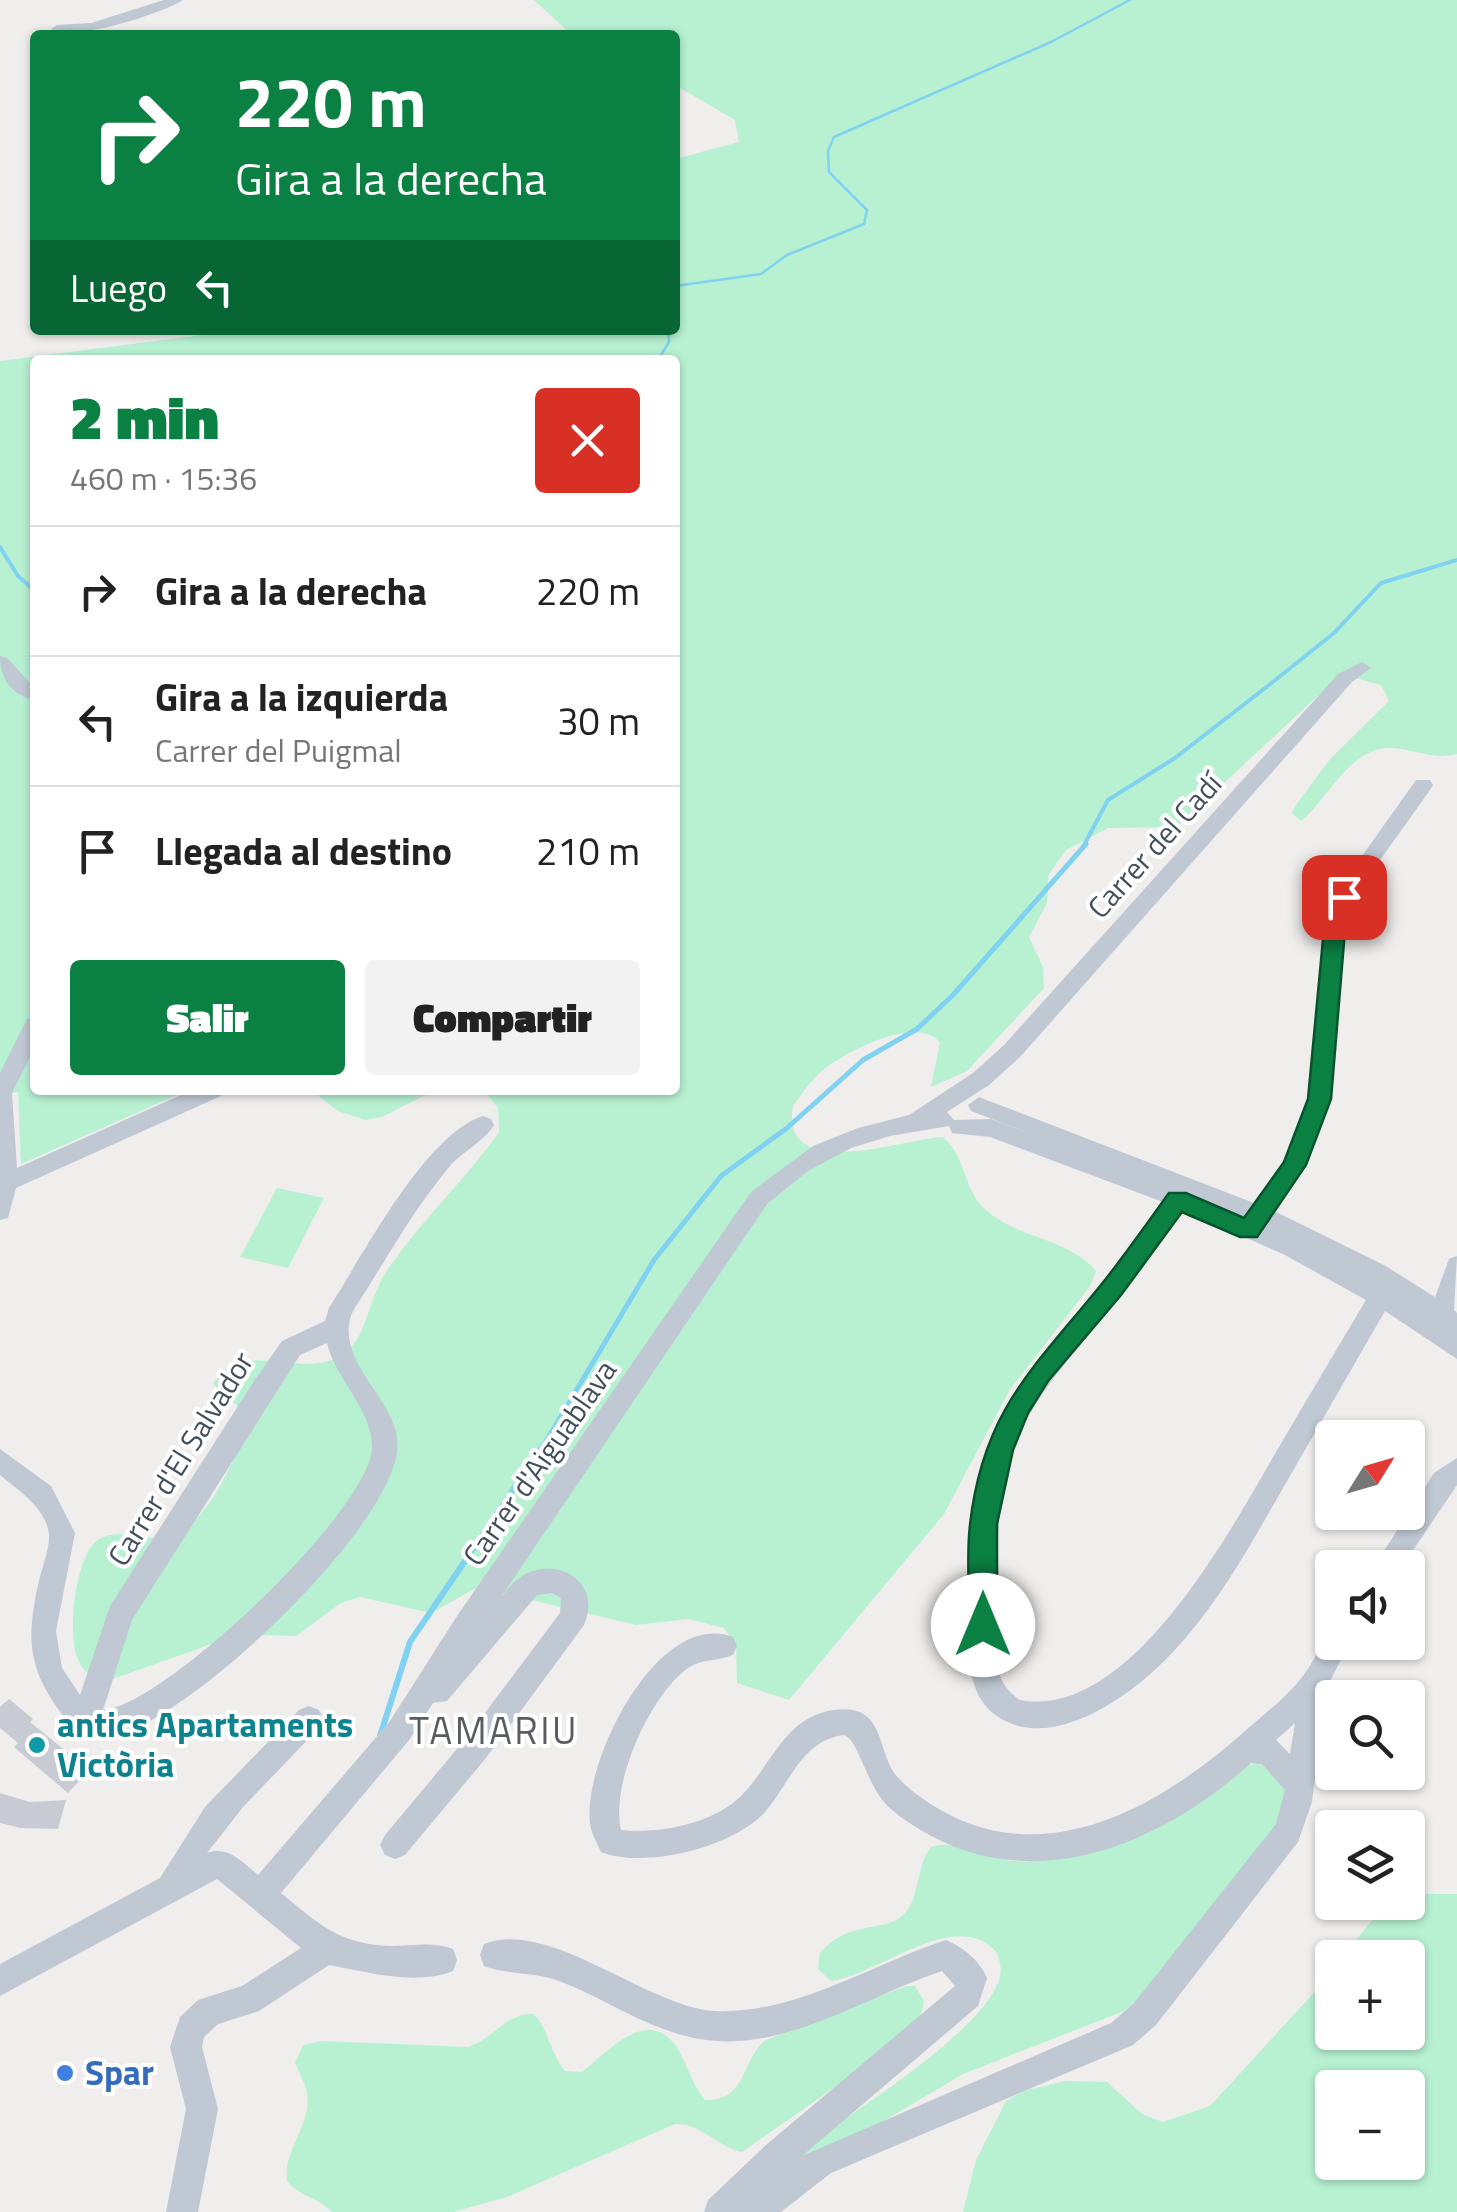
<!DOCTYPE html>
<html lang="es">
<head>
<meta charset="utf-8">
<style>
	:root { --surface:#fff; --page:#f2f2f2; --text:#222; --muted:#767676; --line:#e0e0e0; --accent:#0b8043 }
	body { margin:0; font-family:"Titillium Web",sans-serif; background:var(--page); color:var(--text); height:100vh; display:flex; flex-direction:column; font-size:38px; white-space:nowrap }
	* { box-sizing:border-box; margin:0 }
	p { font-size:32px; color:var(--muted) }
	.icon { flex:none; width:55px; height:55px; fill:none; stroke:currentColor; stroke-width:2; stroke-linecap:round; stroke-linejoin:round }
	.map { position:relative; flex:1; overflow:hidden }
	.sheet { position:absolute; left:30px; top:355px; width:650px; height:740px; display:flex; flex-direction:column; background:var(--surface); border-radius:10px; box-shadow:0 2px 8px #0004 }
	.sheet>* { flex:none }
	.banner { position:absolute; left:30px; top:30px; width:650px; height:305px; border-radius:10px; box-shadow:0 2px 8px #0004; background:#0b8043; color:#fff; overflow:hidden }
	.needle { width:65px; rotate:53deg }
	.controls { position:absolute; left:1315px; top:1420px; display:grid; gap:20px }
	.controls a { display:grid; place-items:center; width:110px; height:110px; border-radius:10px; background:var(--surface); box-shadow:0 2px 8px #0004; font-size:50px }
	.pin { position:absolute; display:grid; place-items:center; width:85px; height:85px; color:#fff; margin:-42px; border-radius:20px; box-shadow:0 5px 15px #0006 }
	.me { position:absolute; width:110px; margin:-55px; rotate:0deg; stroke-linejoin:round; filter:drop-shadow(0 0 8px #0008) }
	.turn { display:flex; align-items:center; gap:35px; height:210px; padding:0 40px; font-size:45px }
	.turn .icon { width:130px; height:130px; stroke-width:2.5 }
	.turn b { display:block; font-size:70px; line-height:85px }
	.then { display:flex; align-items:center; height:95px; padding:0 40px; background:#0003; gap:20px; font-size:38px }
	.round { display:grid; place-items:center; flex:none; width:105px; height:105px; border-radius:10px; background:var(--page) }
	.head { display:flex; align-items:center; justify-content:space-between; height:170px; padding:0 40px }
	h1 { font-size:60px; font-weight:800; line-height:75px; color:var(--accent) }
	.cta { display:flex; gap:20px; margin-top:auto; padding:20px 40px }
	.cta a { flex:1; height:115px; border-radius:10px; background:var(--accent); color:#fff; font-size:40px; font-weight:800; line-height:115px; text-align:center }
	.cta a+a { background:var(--page); color:var(--text) }
	ul { padding:0; list-style:none }
	li { display:flex; align-items:center; gap:30px; height:130px; padding:0 40px; border-top:2px solid var(--line) }
	li div { flex:1 }
	li b { display:block; font-size:38px }
	li em { font-style:normal }
	.map>svg:first-child { display:block }
	.green { fill:#b7f1d2; fill-rule:evenodd }
	.lines { fill:none; stroke-linecap:round; stroke-linejoin:round }
	.stream-far3 { stroke:#81d2f1; stroke-width:2.5 }
	.stream-far2 { stroke:#81d2f1; stroke-width:4 }
	.stream-far1 { stroke:#81d2f1; stroke-width:5 }
	.stream { stroke:#81d2f1; stroke-width:6 }
	.building { fill:#c8cbd3 }
	.minor { fill:#bfc8d3; fill-rule:evenodd }
	.route { fill:#0b8043; stroke:#07532c; stroke-width:2.5 }
	.culture-dot { fill:#0f9aa8; stroke:#fff; stroke-width:4 }
	.shop-dot { fill:#3f7fe0; stroke:#fff; stroke-width:4 }
	.labels { text-anchor:middle; stroke-width:8; stroke-linejoin:round; paint-order:stroke }
	.street-label { font-size:30px; fill:#444f5c; stroke:#fff }
	.near-culture-label { font-size:35px; font-weight:bold; fill:#0d838f; stroke:#fff; text-anchor:start }
	.near-shop-label { font-size:35px; font-weight:bold; fill:#366cbe; stroke:#fff; text-anchor:start }
	.near-neighbourhood-label { font-size:38px; letter-spacing:2.5px; fill:#595d62; stroke:#fff }
</style>
</head>
<body>
<div class="map">
<svg width="1457" height="2212" viewBox="0 0 1457 2212">
	<rect width="100%" height="100%" fill="#f0eded"/>
	<g class="green">
		<path d="M534,0H1457V754C1432,760 1417,750 1393,748C1351,745 1329,798 1301,821L1292,813L1296,805L1330,759L1389,701L1381,685L1341,674L1177,827L1108,828L1066,850L1049,874L1047,903L1029,937L1043,967L1044,988L967,1071L931,1087L940,1042C916,1015 849,1050 824,1069C812,1079 802,1093 793,1106C779,1185 907,1138 943,1137C968,1159 962,1189 986,1210C1018,1239 1068,1238 1096,1271L1090,1286L1009,1391L944,1514L789,1700L737,1683L736,1645L724,1628L688,1619L636,1625L478,1587L431,1613L360,1597L341,1603L296,1636L240,1634L101,1683C92,1677 84,1672 79,1662C66,1637 75,1553 99,1539C126,1524 153,1549 181,1531C214,1511 232,1461 249,1428L247,1415L213,1384C244,1333 303,1385 346,1352C366,1337 370,1298 383,1277C416,1225 464,1182 499,1132L498,1108L484,1090H675V360H35V1090H188L21,1164L18,1092L0,1095V361L241,330H675V159L739,142L735,120L675,85V35H572Z"/>
		<path d="M311,1090H457L423,1096L382,1117L366,1120L338,1111Z"/>
		<path d="M277,1188L324,1198L288,1268L240,1257Z"/>
		<path d="M1260,1763L1276,1771L1292,1804L1154,1987L1124,2011L963,2074L787,2178L780,2164C832,2125 976,2039 998,1983C1002,1972 1001,1963 997,1953C957,1905 879,1975 831,1981L818,1969L820,1953C851,1918 886,1934 905,1913C921,1895 916,1865 931,1847C956,1838 988,1859 1014,1861C1055,1864 1098,1849 1136,1838C1176,1827 1224,1764 1260,1763Z"/>
		<path d="M1416,1894H1457V2212H963L976,2160L1006,2101L1023,2091L1065,2081L1107,2082L1142,2114L1163,2122L1210,2106L1332,1973V2032H1408V1958L1344,1957C1361,1935 1378,1903 1408,1902V1896ZM1332,2088H1408V2162H1332Z"/>
		<path d="M906,1986H915L924,2001L920,2019L875,2059L742,2152C717,2147 701,2123 675,2124L507,2197L453,2212H332C318,2197 300,2197 287,2181C283,2149 312,2126 307,2093C305,2082 299,2073 295,2063L303,2045L321,2041L468,2047C492,2040 507,2012 534,2014C548,2028 550,2053 565,2071L582,2072C609,2051 650,2002 679,2051C688,2067 693,2086 705,2100C748,2102 741,2058 766,2040Z"/>
	</g>
	<g class="lines">
		<g class="stream-far3">
			<path d="M675,286L761,274L787,255L864,224L867,210L829,172L828,151L834,137L1051,42L1130,0"/>
			<path d="M658,360L669,342L668,330"/>
		</g>
		<g class="stream-far2">
			<path d="M0,547L18,576L35,591"/>
			<path d="M1083,847L1108,800L1175,758L1269,685L1334,633L1381,583L1457,560"/>
		</g>
		<path class="stream-far1" d="M542,1448L654,1260L721,1176L787,1128L863,1060L917,1029L953,995L1086,844"/>
		<path class="stream" d="M380,1736L410,1642L543,1446"/>
	</g>
	<g class="building">
		<path d="M9,1699L33,1719L30,1722L89,1770L68,1793L14,1747L18,1743L0,1728V1707Z"/>
		<path d="M0,1793L30,1802L66,1800L58,1829L21,1828L0,1823Z"/>
	</g>
	<g class="lines">
		<g class="minor">
			<path d="M164,0H183C161,14 73,42 51,29L57,25L91,23Z"/>
			<path d="M0,656L7,658L35,688V701C12,694 0,681 0,656Z"/>
			<path d="M1362,662L1371,668L1352,682L1020,1057L989,1085L947,1112L954,1120L991,1119L1031,1134L971,1111L968,1105L979,1097L1254,1203L1284,1162L1308,1099L1326,919L1333,897L1416,780H1430L1433,785L1430,790L1353,898L1346,919L1330,1099L1306,1165L1274,1211L1384,1265L1435,1297L1449,1259L1457,1256L1454,1310L1457,1313V1359L1385,1311C1351,1370 1317,1429 1283,1488C1243,1558 1204,1630 1141,1682C1107,1709 1054,1741 1010,1723C967,1706 967,1659 969,1619C971,1574 968,1528 978,1484C995,1404 1050,1348 1100,1287C1122,1260 1142,1230 1163,1202L990,1137L952,1133L949,1126L890,1136L851,1148L808,1171L767,1204L501,1597C506,1591 512,1583 518,1579C552,1552 604,1580 584,1625L486,1758L405,1855L395,1859L385,1855L380,1845L385,1835L466,1738L560,1613L561,1598L552,1593L537,1595L447,1701L433,1703L410,1739L281,1893C319,1924 338,1944 391,1946C411,1946 433,1941 453,1949L457,1960L453,1971C415,1986 367,1972 329,1965L259,2011L218,2024L204,2037L202,2047L218,2109L198,2212H166L186,2109L170,2047L180,2017L198,2000L242,1986L301,1948L217,1879L0,1996V1964L160,1878L205,1807L299,1710L309,1706L319,1710L323,1719L319,1728L243,1807L207,1853C227,1845 243,1862 258,1875L390,1721L457,1616L751,1192L813,1146L858,1128L909,1115L973,1073L1004,1045L1338,674ZM1183,1210L1285,1255L1366,1300C1336,1350 1306,1401 1276,1452C1231,1529 1130,1721 1020,1700C989,1681 995,1642 996,1610C998,1562 995,1513 1008,1466C1026,1401 1074,1354 1116,1302C1140,1273 1161,1241 1183,1210Z"/>
			<path d="M35,1017V1047L12,1093L17,1168L192,1090H224L221,1096L16,1188L8,1218L0,1220V1073L27,1019Z"/>
			<path d="M483,1116L491,1119L494,1125C485,1141 463,1151 450,1166C419,1203 394,1245 369,1286C363,1296 353,1308 350,1319C338,1368 404,1404 397,1452C386,1533 197,1712 120,1734C105,1739 89,1737 75,1731C31,1677 23,1649 39,1581C42,1567 50,1548 49,1534C46,1508 18,1490 0,1475V1449L51,1486L75,1533L56,1631L62,1668L80,1695L110,1606L254,1381L282,1341L325,1321L329,1308C362,1257 425,1134 483,1116ZM327,1343C335,1379 373,1410 372,1448C370,1510 163,1707 103,1710L132,1620L300,1355Z"/>
			<path d="M1457,1458V1485L1401,1568H1373L1434,1473Z"/>
			<path d="M1332,1631V1642H1350L1327,1687L1312,1802L1298,1842L1156,2025L1133,2045L831,2173L781,2212H704L708,2200L766,2145L955,1986L942,1971C861,1998 774,2060 686,2036C641,2025 602,1997 559,1981C535,1972 508,1975 484,1966L480,1955L484,1944C548,1918 646,2006 714,2011C795,2015 872,1964 946,1940C963,1947 980,1961 987,1978L978,2006L802,2156L1111,2023L1134,2003L1276,1824L1285,1790L1262,1764L1251,1763C1149,1855 1010,1905 892,1810C866,1789 861,1742 844,1735C801,1740 789,1786 763,1814C731,1848 643,1869 601,1852C597,1843 591,1833 590,1823C582,1764 657,1608 733,1637L737,1646L733,1655C718,1661 701,1659 688,1668C650,1695 610,1784 621,1830C659,1834 714,1824 742,1795C772,1764 786,1716 834,1710C880,1704 877,1739 891,1768C895,1776 904,1784 911,1790C1026,1882 1151,1815 1245,1731C1265,1713 1289,1696 1305,1673C1314,1661 1320,1646 1327,1633ZM1295,1723L1290,1754L1276,1740Z"/>
		</g>
	</g>
	<path class="route" d="M1344,890L1354,897L1346,918L1331,1099L1306,1165L1257,1237H1240L1182,1212L1121,1295L1048,1381L1028,1413L1013,1450L997,1524V1625L993,1634L983,1638L974,1634L969,1625C970,1592 966,1558 970,1525C983,1408 1037,1365 1105,1280C1127,1252 1148,1222 1169,1193H1186L1244,1218L1284,1162L1308,1099L1325,918L1336,892Z"/>
	<circle class="culture-dot" cx="37" cy="1745" r="10"/>
	<circle class="shop-dot" cx="65" cy="2073" r="10"/>
	<g class="labels">
		<g class="street-label">
			<text transform="translate(1155 846) rotate(-48)" y="10">Carrer del Cadí</text>
			<text transform="translate(181 1459) rotate(-58)" y="10">Carrer d'El Salvador</text>
			<text transform="translate(540 1463) rotate(-55)" y="10">Carrer d'Aiguablava</text>
		</g>
		<g class="near-culture-label">
			<text x="57" y="1737">antics Apartaments<tspan x="57" dy="40">Victòria</tspan></text>
		</g>
		<g class="near-shop-label">
			<text x="85" y="2085">Spar</text>
		</g>
		<g class="near-neighbourhood-label">
			<text x="494" y="1744">TAMARIU</text>
		</g>
	</g>
</svg>
<div class="controls">
<a><svg class="needle" viewBox="-14 -14 28 28"><path d="M0-13l5 13h-10z" fill="#e53935"/><path d="M0 13l5-13h-10z" fill="#767676"/></svg></a>
<a><svg class="icon" aria-label="sound" viewBox="0 0 24 24"><path d="M4 9h4l5-4v14l-5-4H4zM17 9q2 3 0 6"/></svg></a>
<a><svg class="icon" aria-label="search" viewBox="0 0 24 24"><circle cx="10" cy="10" r="6"/><path d="M15 15l6 6"/></svg></a>
<a><svg class="icon" aria-label="layers" viewBox="0 0 24 24"><path d="M12 4l9 5-9 5-9-5zM3 14l9 5 9-5"/></svg></a>
<a>+</a>
<a>−</a>
</div>
<div class="pin" style="left:1344px;top:897px;background:#d93025"><svg class="icon" aria-label="arrive" viewBox="0 0 24 24"><path d="M6 21V4h12l-3 4 3 4H6"/></svg></div>
<svg class="me" style="left:983px;top:1625px" viewBox="-20 -20 40 40"><circle r="19" fill="#fff"/><path d="M0-13L10 11 0 6-10 11z" fill="#0b8043"/></svg>
<div class="banner">
<div class="turn"><svg class="icon" aria-label="right" viewBox="0 0 24 24"><path d="M7 20v-9h11M14 6l5 5-5 5"/></svg><div><b>220 m</b>Gira a la derecha</div></div>
<div class="then">Luego<svg class="icon" aria-label="left" viewBox="0 0 24 24"><path d="M17 20v-9H6M10 6l-5 5 5 5"/></svg></div>
</div>
<section class="sheet">
<div class="head"><div><h1>2 min</h1><p>460 m · 15:36</p></div><a class="round" style="background:#d93025;color:#fff"><svg class="icon" aria-label="close" viewBox="0 0 24 24"><path d="M6 6l12 12M18 6L6 18"/></svg></a></div>
<ul>
<li><svg class="icon" aria-label="right" viewBox="0 0 24 24"><path d="M7 20v-9h11M14 6l5 5-5 5"/></svg><div><b>Gira a la derecha</b></div><em>220 m</em></li>
<li><svg class="icon" aria-label="left" viewBox="0 0 24 24"><path d="M17 20v-9H6M10 6l-5 5 5 5"/></svg><div><b>Gira a la izquierda</b><p>Carrer del Puigmal</p></div><em>30 m</em></li>
<li><svg class="icon" aria-label="arrive" viewBox="0 0 24 24"><path d="M6 21V4h12l-3 4 3 4H6"/></svg><div><b>Llegada al destino</b></div><em>210 m</em></li>
</ul>
<div class="cta"><a>Salir</a><a>Compartir</a></div>
</section>
</div>
</body>
</html>
